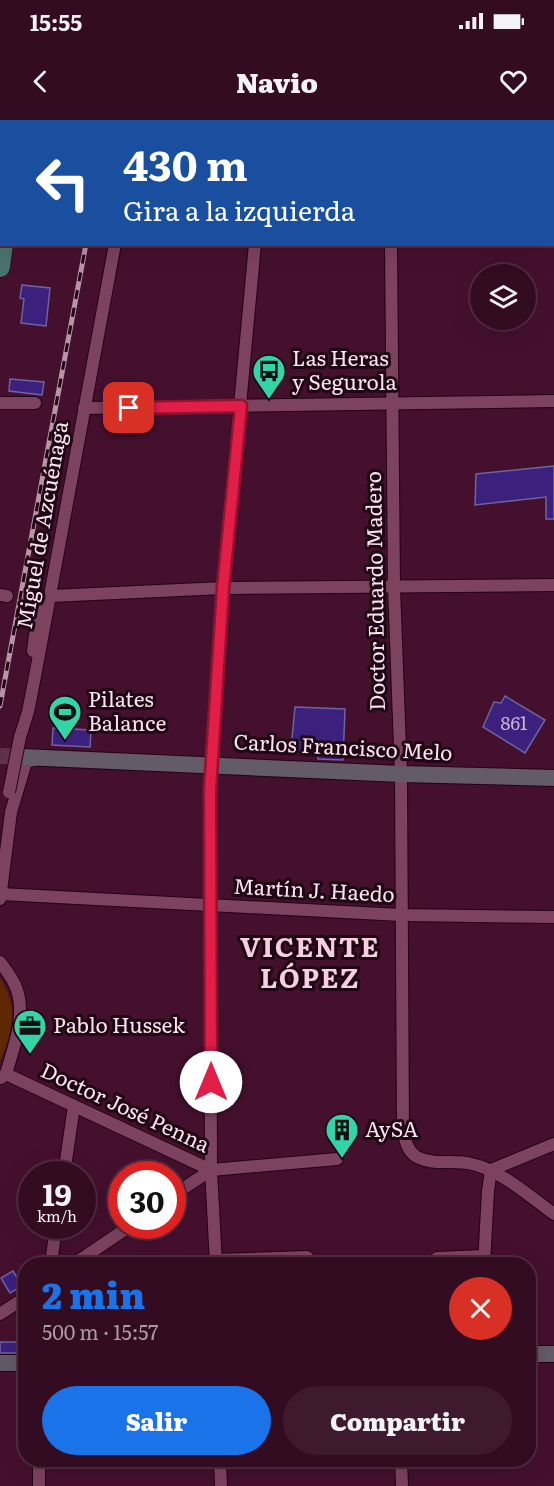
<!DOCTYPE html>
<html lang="es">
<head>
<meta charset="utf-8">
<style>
	:root { --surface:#340c22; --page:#3f1a2f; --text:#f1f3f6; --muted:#a99ba5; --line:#4e2c40; --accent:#1a73e8 }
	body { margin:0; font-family:Literata,serif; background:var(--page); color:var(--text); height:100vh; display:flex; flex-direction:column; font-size:22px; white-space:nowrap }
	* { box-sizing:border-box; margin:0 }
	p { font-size:20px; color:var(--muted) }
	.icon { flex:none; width:33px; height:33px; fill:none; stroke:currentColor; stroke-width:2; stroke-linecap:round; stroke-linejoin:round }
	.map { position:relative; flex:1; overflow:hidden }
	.drawer { position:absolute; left:18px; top:1137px; width:518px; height:210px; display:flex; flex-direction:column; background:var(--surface); border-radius:24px; box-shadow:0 6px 24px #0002,0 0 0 2px var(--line) }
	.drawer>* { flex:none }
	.guide { position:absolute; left:0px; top:0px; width:555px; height:126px; box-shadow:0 6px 24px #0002,0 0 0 2px var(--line); background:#1a4fa0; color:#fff; overflow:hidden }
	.buttons { position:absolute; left:470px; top:144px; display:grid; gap:12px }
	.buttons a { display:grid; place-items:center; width:66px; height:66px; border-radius:50%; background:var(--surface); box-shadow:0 6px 24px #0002,0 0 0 2px var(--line); font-size:30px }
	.speed { position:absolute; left:18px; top:1041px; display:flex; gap:12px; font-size:30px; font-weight:700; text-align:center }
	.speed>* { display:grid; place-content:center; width:78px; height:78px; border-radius:50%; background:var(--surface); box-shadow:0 6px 24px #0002,0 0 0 2px var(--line); line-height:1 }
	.speed small { font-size:15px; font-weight:400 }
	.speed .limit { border:9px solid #d22; background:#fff; color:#111 }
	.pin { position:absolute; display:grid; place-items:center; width:51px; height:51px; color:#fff; margin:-26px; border-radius:12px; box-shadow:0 3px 9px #0006 }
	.me { position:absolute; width:66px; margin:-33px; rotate:0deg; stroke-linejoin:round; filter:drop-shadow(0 0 4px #0008) }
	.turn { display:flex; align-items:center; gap:21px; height:126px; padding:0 24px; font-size:27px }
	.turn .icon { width:78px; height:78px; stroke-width:2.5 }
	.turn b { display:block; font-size:42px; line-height:51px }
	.round { display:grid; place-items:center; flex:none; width:63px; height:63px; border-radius:32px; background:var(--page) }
	.overview { display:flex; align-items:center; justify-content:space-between; height:102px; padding:0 24px }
	h1 { font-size:36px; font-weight:800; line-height:45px; color:var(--accent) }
	.button { display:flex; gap:12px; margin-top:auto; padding:12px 24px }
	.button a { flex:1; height:69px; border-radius:36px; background:var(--accent); color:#fff; font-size:24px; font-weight:800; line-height:69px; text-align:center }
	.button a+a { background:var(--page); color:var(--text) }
	.status { display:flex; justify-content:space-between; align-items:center; height:42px; padding:0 30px; background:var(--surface); direction:ltr }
	.status svg { height:16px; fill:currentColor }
	header { display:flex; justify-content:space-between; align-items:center; height:78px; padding:0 24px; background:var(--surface); font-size:27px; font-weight:800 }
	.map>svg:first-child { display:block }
	.green { fill:#5f2800 }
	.building { fill:#3b207e; stroke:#6d659f; stroke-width:1.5 }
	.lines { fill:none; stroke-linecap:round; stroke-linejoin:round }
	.secondary-tunnel { stroke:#61304b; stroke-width:16; stroke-dasharray:16 8; stroke-linecap:butt }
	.street-casing { stroke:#250115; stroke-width:14 }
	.secondary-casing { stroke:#250115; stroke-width:18 }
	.primary-casing { stroke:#250115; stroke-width:21 }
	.street { stroke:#7d4260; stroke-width:12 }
	.secondary { stroke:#635b67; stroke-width:16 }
	.primary { stroke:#49746d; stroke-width:20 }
	.rail-casing { stroke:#b993a6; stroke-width:5 }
	.rail { stroke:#1e0714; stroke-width:3; stroke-dasharray:9; stroke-linecap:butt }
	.street-bridge-casing { stroke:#250115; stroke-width:14; stroke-linecap:butt }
	.street-bridge { stroke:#7d4260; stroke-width:12 }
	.route-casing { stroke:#92132f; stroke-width:15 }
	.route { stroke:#e11d48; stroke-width:10 }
	.labels { text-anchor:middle; stroke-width:6; stroke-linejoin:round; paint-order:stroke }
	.number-label { font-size:18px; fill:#cdb2d2 }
	.poi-label { font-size:21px; fill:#fee2ee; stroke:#1e0714; text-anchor:start }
	.street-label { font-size:21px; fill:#fee2ee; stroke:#1e0714 }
	.district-label { font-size:27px; font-weight:bold; letter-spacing:1.5px; fill:#f7cde0; stroke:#1e0714 }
</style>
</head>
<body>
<div class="status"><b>15:55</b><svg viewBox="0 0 49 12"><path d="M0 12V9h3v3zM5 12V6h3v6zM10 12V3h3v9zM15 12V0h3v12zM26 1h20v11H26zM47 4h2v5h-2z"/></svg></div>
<header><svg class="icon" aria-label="back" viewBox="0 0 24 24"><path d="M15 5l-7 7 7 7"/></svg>Navio<svg class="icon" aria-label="heart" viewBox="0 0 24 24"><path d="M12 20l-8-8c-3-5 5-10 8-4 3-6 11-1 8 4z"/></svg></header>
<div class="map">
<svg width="554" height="1366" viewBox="0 0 554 1366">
	<rect width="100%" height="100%" fill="#45102e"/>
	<path class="green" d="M0,858C19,888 13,910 0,941Z"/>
	<g class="building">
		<path d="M22,165L50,168L46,206L21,203L24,179L20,178Z"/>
		<path d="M10,259L44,262L42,275L9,271Z"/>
		<path d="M554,346V399H546V377L475,385L476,354Z"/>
		<path d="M505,576L545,600L525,633L483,607L494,582L501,583Z"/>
		<path d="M295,587L345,589L343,640L318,639V624L306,632L291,629Z"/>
		<path d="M53,608L91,610L90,627L52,625Z"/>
		<path d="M13,1151L22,1166L10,1173L1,1158Z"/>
		<rect x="0" y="1222" width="26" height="11"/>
	</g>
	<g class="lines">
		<path class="secondary-tunnel" d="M0,636L23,637"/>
		<g class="street-casing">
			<g id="street">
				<path d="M390,0V2"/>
				<path d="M139,2L140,0"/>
				<path d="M265,2V0"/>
				<path d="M0,85H2"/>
				<path d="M391,124L394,467L401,654L403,1009C405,1020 407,1031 417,1037C434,1046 453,1039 472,1044C502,1051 529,1076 554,1094"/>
				<path d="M0,283H35"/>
				<path d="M84,288L554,281"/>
				<path d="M0,475L7,476"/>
				<path d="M51,476L223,468L554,465"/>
				<path d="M26,479L32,482L38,491L33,531"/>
				<path d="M20,617L28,592L36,551L115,124"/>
				<path d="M1,774L401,795L554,797"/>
				<path d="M0,779L11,692L26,642L39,639"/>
				<path d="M0,842C6,850 14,860 17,870C26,897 13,929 6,954L1,958"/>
				<path d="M6,954L211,1050L337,1039"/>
				<path d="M491,1050L554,1024"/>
				<path d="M64,1054L74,986"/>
				<path d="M172,1076L211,1050"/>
				<path d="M437,1138L484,1136"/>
				<path d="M216,1140L307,1137"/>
				<path d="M51,1144L56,1106"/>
				<path d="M74,1144L130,1106"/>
				<path d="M216,1144L211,1050L210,670L223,468L255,124"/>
				<path d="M484,1144L488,1071L491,1050"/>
				<path d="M0,1194L26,1177"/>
				<path d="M39,1340V1366"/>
				<path d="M220,1340L221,1366"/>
				<path d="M401,1340L402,1366"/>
			</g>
		</g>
		<g class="secondary-casing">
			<g id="secondary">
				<path d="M23,637L401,654L554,658"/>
				<path d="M528,1234H554"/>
				<path d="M0,1243H26"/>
			</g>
		</g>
		<g class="primary-casing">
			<g id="primary">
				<path d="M21,2V0"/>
				<path d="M0,29L2,33"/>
				<path d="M0,147L3,124"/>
			</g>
		</g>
		<use href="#street" class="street"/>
		<use href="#secondary" class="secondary"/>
		<use href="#primary" class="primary"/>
		<g class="rail-casing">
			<g id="rail">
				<path d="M110,2V0"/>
				<path d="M0,586L86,124"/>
			</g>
		</g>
		<use href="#rail" class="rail"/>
		<g class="street-bridge-casing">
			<path id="street-bridge" d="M9,672L20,617"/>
		</g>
		<use href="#street-bridge" class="street-bridge"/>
	</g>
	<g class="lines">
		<g class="route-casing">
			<path id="route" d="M129,288L241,286L223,468L210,670L211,962"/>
		</g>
		<use href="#route" class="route"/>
	</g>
	<defs>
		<g id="bus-pin" transform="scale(1.725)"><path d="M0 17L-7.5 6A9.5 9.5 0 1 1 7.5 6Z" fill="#33d4a8" stroke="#1e0714"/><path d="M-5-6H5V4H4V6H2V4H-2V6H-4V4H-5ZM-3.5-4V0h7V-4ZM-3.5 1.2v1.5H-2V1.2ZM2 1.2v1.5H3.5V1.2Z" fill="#111"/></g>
		<g id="stadium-pin" transform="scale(1.725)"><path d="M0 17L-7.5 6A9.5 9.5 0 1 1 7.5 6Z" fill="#33d4a8" stroke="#1e0714"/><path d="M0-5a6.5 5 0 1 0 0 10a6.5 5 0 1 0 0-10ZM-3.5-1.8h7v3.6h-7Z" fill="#111"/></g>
		<g id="office-pin" transform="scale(1.725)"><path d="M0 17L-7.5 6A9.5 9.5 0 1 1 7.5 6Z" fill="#33d4a8" stroke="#1e0714"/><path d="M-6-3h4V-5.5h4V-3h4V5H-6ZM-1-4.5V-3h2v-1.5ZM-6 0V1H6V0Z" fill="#111"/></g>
		<g id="building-pin" transform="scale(1.725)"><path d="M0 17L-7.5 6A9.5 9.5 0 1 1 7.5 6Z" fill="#33d4a8" stroke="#1e0714"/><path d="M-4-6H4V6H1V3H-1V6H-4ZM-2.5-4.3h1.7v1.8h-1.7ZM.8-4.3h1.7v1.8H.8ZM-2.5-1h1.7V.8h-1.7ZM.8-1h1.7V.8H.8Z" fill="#111"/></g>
	</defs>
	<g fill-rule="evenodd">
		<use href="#bus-pin" x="269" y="251"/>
		<use href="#stadium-pin" x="65" y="592"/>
		<use href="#office-pin" x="30" y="906"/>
		<use href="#building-pin" x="342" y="1010"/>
	</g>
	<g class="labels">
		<g class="number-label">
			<text x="514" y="610">861</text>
		</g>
		<g class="poi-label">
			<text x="292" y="246">Las Heras<tspan x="292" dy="24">y Segurola</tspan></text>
			<text x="88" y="587">Pilates<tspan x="88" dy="24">Balance</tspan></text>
			<text x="53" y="913">Pablo Hussek</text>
			<text x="365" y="1017">AySA</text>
		</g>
		<g class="street-label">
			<text transform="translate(43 405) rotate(-80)" y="7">Miguel de Azcuénaga</text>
			<text transform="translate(376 471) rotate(-91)" y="7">Doctor Eduardo Madero</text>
			<text transform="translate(343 628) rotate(3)" y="7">Carlos Francisco Melo</text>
			<text transform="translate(314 771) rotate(3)" y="7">Martín J. Haedo</text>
			<text transform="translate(125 988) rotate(25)" y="7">Doctor José Penna</text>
		</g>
		<g class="district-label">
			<text x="310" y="837">VICENTE<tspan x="310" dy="31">LÓPEZ</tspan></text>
		</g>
	</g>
</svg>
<div class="buttons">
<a><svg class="icon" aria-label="layers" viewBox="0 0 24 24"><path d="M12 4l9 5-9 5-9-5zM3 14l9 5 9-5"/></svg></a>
</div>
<div class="speed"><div>19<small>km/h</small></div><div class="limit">30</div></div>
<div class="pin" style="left:129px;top:288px;background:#d93025"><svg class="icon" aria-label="arrive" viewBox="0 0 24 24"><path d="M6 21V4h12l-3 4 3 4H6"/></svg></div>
<svg class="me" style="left:211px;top:962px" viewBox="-20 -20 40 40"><circle r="19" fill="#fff"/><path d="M0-13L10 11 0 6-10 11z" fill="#e11d48"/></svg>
<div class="guide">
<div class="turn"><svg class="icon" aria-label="left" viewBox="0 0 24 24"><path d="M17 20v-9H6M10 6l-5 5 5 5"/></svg><div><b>430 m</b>Gira a la izquierda</div></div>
</div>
<section class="drawer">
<div class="overview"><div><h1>2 min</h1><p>500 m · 15:57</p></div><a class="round" style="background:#d93025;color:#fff"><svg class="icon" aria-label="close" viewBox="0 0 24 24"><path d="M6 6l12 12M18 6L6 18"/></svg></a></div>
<div class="button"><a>Salir</a><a>Compartir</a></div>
</section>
</div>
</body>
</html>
